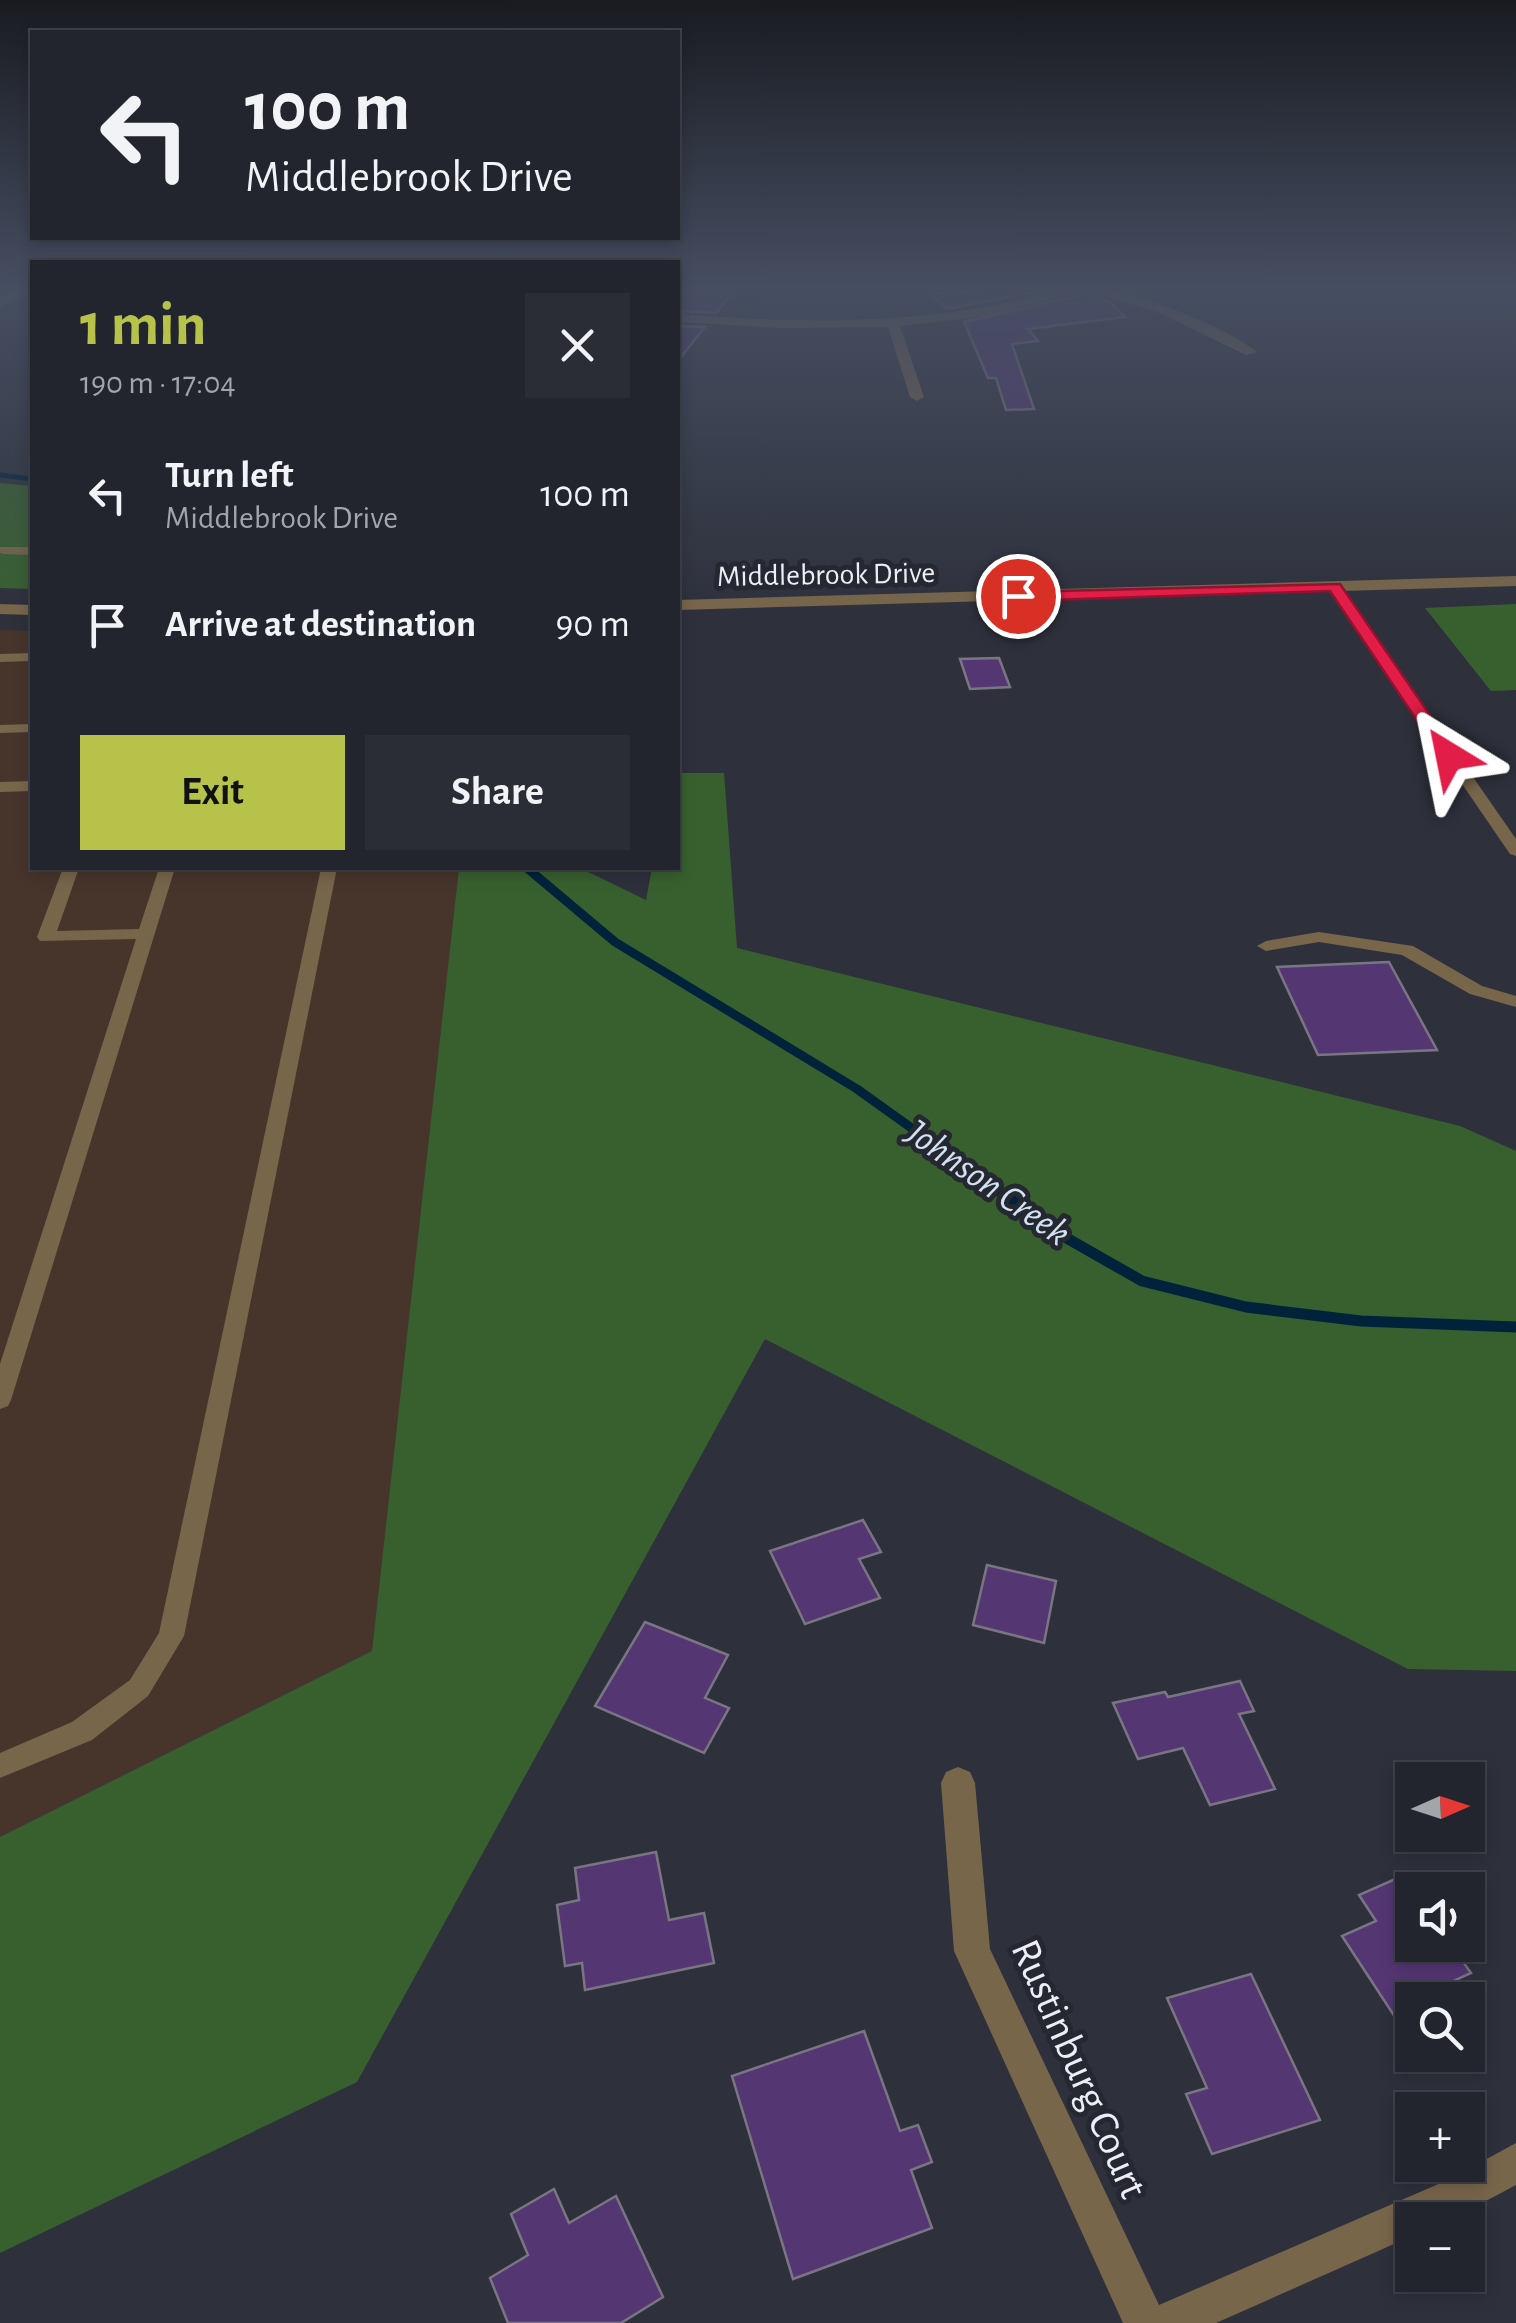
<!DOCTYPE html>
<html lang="en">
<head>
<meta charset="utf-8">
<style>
	:root { --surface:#22252d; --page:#2a2d35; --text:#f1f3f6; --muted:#a2a5aa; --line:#3f4249; --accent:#b6c249 }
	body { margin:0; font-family:"Alegreya Sans",sans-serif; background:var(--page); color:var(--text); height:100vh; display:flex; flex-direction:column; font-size:38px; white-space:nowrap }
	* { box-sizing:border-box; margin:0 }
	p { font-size:32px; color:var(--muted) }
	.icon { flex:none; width:55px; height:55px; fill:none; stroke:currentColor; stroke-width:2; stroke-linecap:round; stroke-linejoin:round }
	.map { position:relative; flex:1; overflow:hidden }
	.drawer { position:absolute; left:30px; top:260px; width:650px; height:610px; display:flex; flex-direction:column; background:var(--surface); border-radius:0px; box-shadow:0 5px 15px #0003,0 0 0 2px var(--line) }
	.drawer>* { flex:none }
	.guide { position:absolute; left:30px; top:30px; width:650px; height:210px; border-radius:0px; box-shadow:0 5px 15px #0003,0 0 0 2px var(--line); background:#22252d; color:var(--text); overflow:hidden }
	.needle { width:65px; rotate:87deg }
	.controls { position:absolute; left:1395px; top:1762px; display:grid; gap:20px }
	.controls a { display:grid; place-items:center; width:90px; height:90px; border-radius:0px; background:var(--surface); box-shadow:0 5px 15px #0003,0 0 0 2px var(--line); font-size:50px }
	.pin { position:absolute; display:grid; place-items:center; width:85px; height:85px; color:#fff; margin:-42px; border:5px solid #fff; border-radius:50%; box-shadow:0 2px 10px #0007 }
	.me { position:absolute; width:110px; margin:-55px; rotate:325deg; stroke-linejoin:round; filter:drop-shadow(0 0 8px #0008) }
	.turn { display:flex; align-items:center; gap:35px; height:210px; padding:0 50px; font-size:45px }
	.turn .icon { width:130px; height:130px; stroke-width:2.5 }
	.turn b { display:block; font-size:70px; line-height:85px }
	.round { display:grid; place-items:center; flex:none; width:105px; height:105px; border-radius:0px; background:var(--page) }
	.overview { display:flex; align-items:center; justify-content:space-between; height:170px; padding:0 50px }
	h1 { font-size:60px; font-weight:600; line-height:75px; color:var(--accent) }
	.primary-button { display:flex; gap:20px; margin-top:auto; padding:20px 50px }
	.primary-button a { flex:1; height:115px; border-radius:0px; background:var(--accent); color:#111; font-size:40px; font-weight:600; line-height:115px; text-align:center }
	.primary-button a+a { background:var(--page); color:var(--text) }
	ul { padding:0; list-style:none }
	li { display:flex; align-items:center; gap:30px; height:130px; padding:0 50px }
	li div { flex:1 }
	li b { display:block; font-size:38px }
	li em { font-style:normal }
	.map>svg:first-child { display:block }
	.industrial { fill:#47352c }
	.green { fill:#38602f }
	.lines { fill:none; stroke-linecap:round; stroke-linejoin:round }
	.stream-far2 { stroke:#00233b; stroke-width:5 }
	.stream-far1 { stroke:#00233b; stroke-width:9 }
	.stream { stroke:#00233b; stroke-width:11 }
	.building { fill:#543673; stroke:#7a7582; stroke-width:2.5 }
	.service { fill:#78664b; fill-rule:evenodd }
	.minor { fill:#78664b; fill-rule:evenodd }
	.tertiary { fill:#78664b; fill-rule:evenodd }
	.route { fill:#e11d48; stroke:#92132f; stroke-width:2.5 }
	.labels { text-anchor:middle; stroke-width:10; stroke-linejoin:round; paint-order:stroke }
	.far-street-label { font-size:30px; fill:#ecedf5; stroke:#252731 }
	.water-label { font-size:38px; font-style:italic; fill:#d1e2f0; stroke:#252731 }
	.near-street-label { font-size:42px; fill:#ecedf5; stroke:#252731 }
</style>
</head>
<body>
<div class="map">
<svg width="1516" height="2323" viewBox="0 0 1516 2323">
	<rect width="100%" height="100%" fill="#2e313c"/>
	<path class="industrial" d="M0,630L32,631V868H459L372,1651L0,1837Z"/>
	<g class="green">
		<path d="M0,483L32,486V589L0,588Z"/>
		<path d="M1516,604V690L1491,691L1425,608Z"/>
		<path d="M678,773H724L737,948L1460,1126L1516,1151V1671L1408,1669L765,1339L357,2082L0,2253V1837L372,1651L459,868H580L646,900L652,868H678Z"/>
	</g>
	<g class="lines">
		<path class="stream-far2" d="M0,475L32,479"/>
		<path class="stream-far1" d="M527,868L615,942L857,1089L1001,1192"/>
		<path class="stream" d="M998,1190L1063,1236L1142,1281L1246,1307L1361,1321L1516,1327"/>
	</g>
	<g class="building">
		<path d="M970,286H1061L947,309L929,294L982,291Z"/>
		<path d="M678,289L732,293L716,313L678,311Z"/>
		<path d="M1085,294L1109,301L1125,317L1028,329L1038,341L1012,344L1034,409L1006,410L996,378H988L964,322Z"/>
		<path d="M678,326L705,327L678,361Z"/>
		<path d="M999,658L1010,687L970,689L960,659Z"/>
		<path d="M1389,962L1437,1050L1318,1055L1277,967Z"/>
		<path d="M863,1520L881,1552L859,1559L880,1598L805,1624L770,1551Z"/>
		<path d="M987,1565L1056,1581L1044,1643L973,1625Z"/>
		<path d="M645,1622L728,1655L705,1698L729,1708L704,1753L595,1706Z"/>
		<path d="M1240,1681L1254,1711L1239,1714L1275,1789L1210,1805L1183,1748L1138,1759L1113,1703L1165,1692L1168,1697Z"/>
		<path d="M656,1852L669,1920L704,1913L714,1963L585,1990L582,1963L565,1966L557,1905L579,1900L575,1868Z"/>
		<path d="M1402,1876L1412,1890V1945H1451L1471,1973L1412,2000V2043L1342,1936L1376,1921L1359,1895Z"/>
		<path d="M1251,1974L1320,2120L1212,2154L1186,2094L1207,2088L1167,1998Z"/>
		<path d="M864,2031L900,2131L918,2125L932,2162L911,2170L932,2228L793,2279L732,2076Z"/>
		<path d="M554,2189L569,2223L616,2196L663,2297L621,2323H508L490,2278L528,2255L511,2214Z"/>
	</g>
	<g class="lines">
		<g class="service">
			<path d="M0,547H32V555L4,554L0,553Z"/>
			<path d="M1329,584H1339L1516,839V856L1510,854L1327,587Z"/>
			<path d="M32,653V661L0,662V654Z"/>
			<path d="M32,724V732L0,733V725Z"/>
			<path d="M32,781V791L0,792V782Z"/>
			<path d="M63,868H79L57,931L139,929L159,868H175L11,1400L8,1406L0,1409V1364L136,939L40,941L37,937Z"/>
			<path d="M321,868H337L184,1636L148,1696L92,1740L0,1778V1753L72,1722L130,1680L159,1633Z"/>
			<path d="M1319,932L1413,946L1482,986L1516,996V1007L1470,994L1402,955L1319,942L1266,951L1257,946L1266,941Z"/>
		</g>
		<g class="minor">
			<path d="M25,286H32V291L0,307V298Z"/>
			<path d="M1075,286C1122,286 1221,323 1257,352L1246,355L1158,312L1085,290L987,316L900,326L924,397L917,401L910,397L888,327L781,328L678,322V314C813,325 945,325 1075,286Z"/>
			<path d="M958,1767L970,1772L975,1783L990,1949L1159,2305L1450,2179L1516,2143V2185L1450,2220H1412V2236L1216,2323H1123L954,1951L941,1783L946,1772Z"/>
		</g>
		<g class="tertiary">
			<path d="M1516,576V586L678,610V600Z"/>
			<path d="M0,604L32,605V615L0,614Z"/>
		</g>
	</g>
	<linearGradient id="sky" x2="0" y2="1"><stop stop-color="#191b21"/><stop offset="0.47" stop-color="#464e61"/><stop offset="1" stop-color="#464e61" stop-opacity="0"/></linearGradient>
	<rect width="1516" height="611" fill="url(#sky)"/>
	<path class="route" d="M1340,584L1458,756L1455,759H1443L1330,591L1018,601L1011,596L1018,592Z"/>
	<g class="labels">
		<g class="far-street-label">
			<text transform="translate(826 574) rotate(-1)" y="10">Middlebrook Drive</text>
		</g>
		<g class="water-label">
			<text transform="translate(989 1182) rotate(35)" y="13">Johnson Creek</text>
		</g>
		<g class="near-street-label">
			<text transform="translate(1081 2068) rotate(66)" y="15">Rustinburg Court</text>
		</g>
	</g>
</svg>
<div class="controls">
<a><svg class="needle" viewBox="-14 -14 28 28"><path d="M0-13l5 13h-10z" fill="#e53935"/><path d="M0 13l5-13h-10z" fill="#a2a5aa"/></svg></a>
<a><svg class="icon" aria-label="sound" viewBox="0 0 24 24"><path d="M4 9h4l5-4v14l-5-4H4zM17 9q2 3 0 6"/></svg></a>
<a><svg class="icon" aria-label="search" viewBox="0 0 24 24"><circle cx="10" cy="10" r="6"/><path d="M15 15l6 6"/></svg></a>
<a>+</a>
<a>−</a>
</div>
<div class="pin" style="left:1018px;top:596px;background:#d93025"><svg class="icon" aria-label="arrive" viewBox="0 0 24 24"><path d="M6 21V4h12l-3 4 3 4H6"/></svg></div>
<svg class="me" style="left:1449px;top:756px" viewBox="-20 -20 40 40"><path d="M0-17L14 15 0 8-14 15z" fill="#e11d48" stroke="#fff" stroke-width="4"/></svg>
<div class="guide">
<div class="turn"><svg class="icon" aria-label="left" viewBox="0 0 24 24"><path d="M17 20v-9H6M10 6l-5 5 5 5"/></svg><div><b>100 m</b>Middlebrook Drive</div></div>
</div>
<section class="drawer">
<div class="overview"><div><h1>1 min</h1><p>190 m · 17:04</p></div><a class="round"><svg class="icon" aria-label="close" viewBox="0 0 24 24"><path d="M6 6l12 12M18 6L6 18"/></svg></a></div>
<ul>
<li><svg class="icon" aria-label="left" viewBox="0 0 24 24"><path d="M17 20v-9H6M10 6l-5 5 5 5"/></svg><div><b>Turn left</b><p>Middlebrook Drive</p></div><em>100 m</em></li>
<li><svg class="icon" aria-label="arrive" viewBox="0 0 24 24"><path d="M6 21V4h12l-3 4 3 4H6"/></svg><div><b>Arrive at destination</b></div><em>90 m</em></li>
</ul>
<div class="primary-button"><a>Exit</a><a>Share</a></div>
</section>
</div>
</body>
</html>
